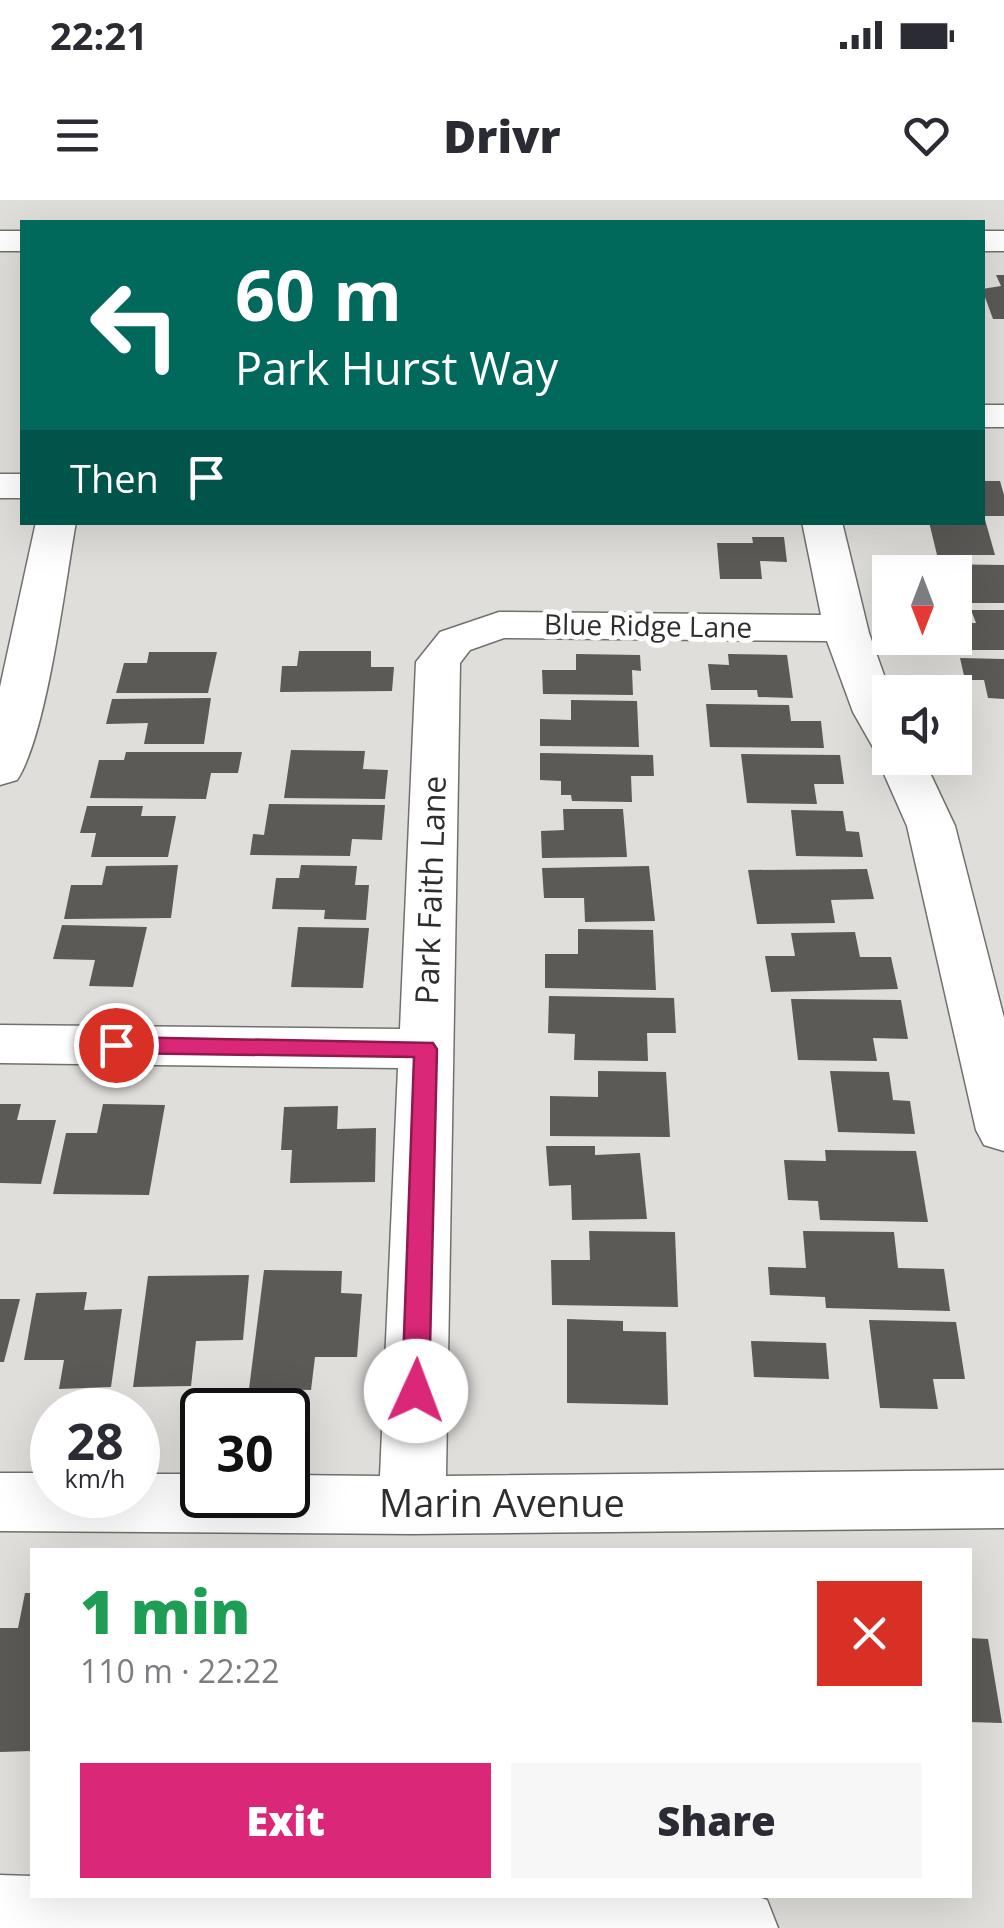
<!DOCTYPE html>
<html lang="en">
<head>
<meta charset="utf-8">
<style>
	:root { --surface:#fff; --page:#f7f7f7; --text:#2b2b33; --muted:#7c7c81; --accent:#db2777 }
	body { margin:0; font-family:"Open Sans",sans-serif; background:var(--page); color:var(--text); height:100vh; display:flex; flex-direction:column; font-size:38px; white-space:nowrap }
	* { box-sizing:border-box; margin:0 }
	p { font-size:32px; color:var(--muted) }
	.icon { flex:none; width:55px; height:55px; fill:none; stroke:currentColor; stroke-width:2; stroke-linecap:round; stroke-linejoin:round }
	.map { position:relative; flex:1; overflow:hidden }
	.side { position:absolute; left:30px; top:1348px; width:942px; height:350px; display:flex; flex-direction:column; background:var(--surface); border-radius:0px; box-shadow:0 10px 40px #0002 }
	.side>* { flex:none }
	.hud { position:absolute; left:20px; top:20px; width:965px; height:305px; border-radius:0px; box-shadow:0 10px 40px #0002; background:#00695c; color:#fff; overflow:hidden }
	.needle { width:65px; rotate:180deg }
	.tools { position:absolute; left:872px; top:355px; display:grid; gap:20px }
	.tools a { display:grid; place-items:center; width:100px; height:100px; border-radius:0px; background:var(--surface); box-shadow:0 10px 40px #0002; font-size:50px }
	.speed { position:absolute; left:30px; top:1188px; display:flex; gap:20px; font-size:50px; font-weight:700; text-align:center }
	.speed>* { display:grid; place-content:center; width:130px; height:130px; border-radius:50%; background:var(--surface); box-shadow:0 10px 40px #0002; line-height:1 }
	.speed small { font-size:25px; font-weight:400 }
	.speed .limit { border:5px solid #111; border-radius:15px; background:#fff; color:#111 }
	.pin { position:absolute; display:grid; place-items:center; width:85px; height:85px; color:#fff; margin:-42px; border:5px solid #fff; border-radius:50%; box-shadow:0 2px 10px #0007 }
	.me { position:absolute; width:110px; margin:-55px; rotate:2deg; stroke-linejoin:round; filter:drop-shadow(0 0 8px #0008) }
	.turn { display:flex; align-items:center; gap:35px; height:210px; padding:0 50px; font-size:45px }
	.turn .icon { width:130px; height:130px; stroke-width:2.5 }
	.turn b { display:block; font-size:70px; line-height:85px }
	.then { display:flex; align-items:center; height:95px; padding:0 50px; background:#0003; gap:20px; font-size:38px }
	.round { display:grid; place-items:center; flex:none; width:105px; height:105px; border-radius:0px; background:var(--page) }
	.overview { display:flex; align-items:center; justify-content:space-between; height:170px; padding:0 50px }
	h1 { font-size:60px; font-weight:800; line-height:75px; color:#1e9e55 }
	.action { display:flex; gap:20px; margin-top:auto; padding:20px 50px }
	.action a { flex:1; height:115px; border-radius:0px; background:var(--accent); color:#fff; font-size:40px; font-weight:800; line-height:115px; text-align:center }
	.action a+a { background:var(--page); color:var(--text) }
	.status { display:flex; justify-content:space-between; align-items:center; height:70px; padding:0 50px; background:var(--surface); direction:ltr }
	.status svg { height:28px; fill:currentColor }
	header { display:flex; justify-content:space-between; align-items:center; height:130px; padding:0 50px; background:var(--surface); font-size:45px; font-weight:800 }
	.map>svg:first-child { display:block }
	.building { fill:#5c5a57 }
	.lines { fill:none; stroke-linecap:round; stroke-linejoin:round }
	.minor-casing { stroke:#72706d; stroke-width:3 }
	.major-casing { stroke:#72706d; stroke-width:3 }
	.minor { fill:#fff; fill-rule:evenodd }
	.major { fill:#fff; fill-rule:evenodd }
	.route { fill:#db2777; stroke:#8e194d; stroke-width:2.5 }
	.labels { text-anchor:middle; stroke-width:10; stroke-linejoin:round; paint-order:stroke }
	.far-street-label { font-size:28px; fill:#2e2e2c; stroke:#fff }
	.street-label { font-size:32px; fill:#2e2e2c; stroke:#fff }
	.near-street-label { font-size:38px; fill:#2e2e2c; stroke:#fff }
</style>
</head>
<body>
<div class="status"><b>22:21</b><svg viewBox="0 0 49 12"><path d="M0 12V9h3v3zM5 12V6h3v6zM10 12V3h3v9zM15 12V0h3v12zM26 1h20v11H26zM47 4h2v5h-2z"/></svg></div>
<header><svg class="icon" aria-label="menu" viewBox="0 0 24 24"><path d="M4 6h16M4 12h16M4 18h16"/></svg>Drivr<svg class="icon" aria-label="heart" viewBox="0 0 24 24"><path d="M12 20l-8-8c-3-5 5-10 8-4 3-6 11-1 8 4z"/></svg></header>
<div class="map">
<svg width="1004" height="1728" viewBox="0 0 1004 1728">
	<rect width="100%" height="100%" fill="#e0deda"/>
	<g class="building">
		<path d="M996,75H1004V119H993L982,89L1001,86Z"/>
		<path d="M982,281H1000L1004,295V316H984L995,355H937L929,322H982Z"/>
		<path d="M752,337H784L787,362L760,361L762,379H720L717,343H753Z"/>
		<path d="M933,364L1004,365V403H965L961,386H955V372H936Z"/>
		<path d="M971,410H1004V450H958L955,423H976Z"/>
		<path d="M299,451H371V467H394L392,491L280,492L282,466H297Z"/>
		<path d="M149,452H217L208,493H116L124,463H147Z"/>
		<path d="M576,454L640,455L641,471L632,470L633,495L543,494L542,470H576Z"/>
		<path d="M728,454L787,455L793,498L758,497L757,490H711L708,464L729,465Z"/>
		<path d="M960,458L1004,459V499L988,498L984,480H965Z"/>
		<path d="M211,498L204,544H144L148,523L106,524L112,499Z"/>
		<path d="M571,500L637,501L639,547L540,546V519L571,520Z"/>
		<path d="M706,504L789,505L791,521H821L824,548L710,547Z"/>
		<path d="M291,550L365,551L363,569L388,570L385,599L284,598Z"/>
		<path d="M126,552H242L238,573H211L206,599L90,598L99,560H124Z"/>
		<path d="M540,553L653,555L654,576H631L632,602L572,601L571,595H561V581L540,580Z"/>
		<path d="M741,554L840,555L844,584H814L817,604L747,603Z"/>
		<path d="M269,604L385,605L382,640L352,639L350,656L250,655L253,634L264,635Z"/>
		<path d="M87,606H143L141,616H176L168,657H91L96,633H80Z"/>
		<path d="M563,609H623L627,657L542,658L541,631L564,630Z"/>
		<path d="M791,610L843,611L846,631L859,632L863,657L796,656Z"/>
		<path d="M178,665L171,718L64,719L71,685H102L106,666Z"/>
		<path d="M301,665L357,666L355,685H369L366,720L324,719L325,710L272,709L276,678H299Z"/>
		<path d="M649,666L655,721L585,722L584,698H544L542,668Z"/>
		<path d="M867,669L874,699L831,700L835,723L757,724L748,670Z"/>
		<path d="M62,725L147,727L133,787L89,786L95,760L53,759Z"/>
		<path d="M298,727L369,728L363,788L291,787Z"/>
		<path d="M578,729L653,730L656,790L545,788V754H578Z"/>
		<path d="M855,732L860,757H891L898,789L771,792L765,756H795L791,733Z"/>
		<path d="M549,796L674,798L676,833H647L648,861L574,860L575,834L548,833Z"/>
		<path d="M791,799L901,800L908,839L873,838L877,861L798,860Z"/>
		<path d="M598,871L666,872L670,937L550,936V896L598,897Z"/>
		<path d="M830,871L889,872L893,900L910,901L915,934L838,932Z"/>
		<path d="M0,904H21L17,920H56L41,984L0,983Z"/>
		<path d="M103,904L165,905L149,995L53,994L66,933H97Z"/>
		<path d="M338,906L337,929L376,928L375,982L290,983L292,950H281L284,907Z"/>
		<path d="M546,946H595V955L640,953L647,1019L572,1020L571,985L549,986Z"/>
		<path d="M825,950L916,951L928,1022L820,1020L818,1001L788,1000L784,960L826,961Z"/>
		<path d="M589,1031L675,1032L678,1107L552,1105L551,1060H590Z"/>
		<path d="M803,1031L894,1032L898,1068L944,1069L950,1111L826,1108L825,1097L770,1095L768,1067L806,1068Z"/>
		<path d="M264,1070L342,1071L341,1093L362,1094L357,1157H315L311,1190L249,1189Z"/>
		<path d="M249,1075L243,1140L196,1141L191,1186L133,1187L148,1076Z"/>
		<path d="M87,1092L84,1110L122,1109L111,1187L59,1189L64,1160H24L36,1093Z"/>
		<path d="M0,1099H20L4,1162H0Z"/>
		<path d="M567,1119L623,1121V1131L666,1132L668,1205L567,1203Z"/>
		<path d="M869,1120L956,1122L965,1179H933L938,1209L880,1208Z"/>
		<path d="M751,1141L826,1143L829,1179L754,1177Z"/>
		<path d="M25,1393H32V1551L0,1552V1428H18Z"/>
		<path d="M970,1438L988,1439L1002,1523L970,1522Z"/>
	</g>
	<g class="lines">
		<g class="minor-casing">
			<g id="minor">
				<rect x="982" y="205" width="22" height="22"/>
				<rect x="0" y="274" width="22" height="24"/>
				<path d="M36,322H76C65,383 47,535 17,580L0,585V487Z"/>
				<path d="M802,322H842L869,433L890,492V558H923L955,626L1004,818V951L984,945L976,930L907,626L877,558L881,551L874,549L853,512L827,441L504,438L470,450L460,463L446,1276L1004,1270V1328L412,1334L0,1331V1273H52V1295H138V1274H202V1295H288V1275L380,1276L398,868L0,863V825L400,829L416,462L440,432L499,412L821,415Z"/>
				<path d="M0,1675L32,1676V1695H753L767,1700L778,1728H0Z"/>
			</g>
		</g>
		<g class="major-casing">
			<g id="major">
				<rect x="0" y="31" width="22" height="20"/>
				<rect x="982" y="31" width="22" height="20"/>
			</g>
		</g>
		<use href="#minor" class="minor"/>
		<use href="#major" class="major"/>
	</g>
	<path class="route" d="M116,837L433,843L437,849L429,1191L425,1199L416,1202L406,1199L402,1191L414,857L116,853L105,845Z"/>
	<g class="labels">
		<g class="far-street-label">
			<text transform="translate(648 426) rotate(1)" y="10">Blue Ridge Lane</text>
		</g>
		<g class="street-label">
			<text transform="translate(431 690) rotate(-88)" y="11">Park Faith Lane</text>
		</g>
		<g class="near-street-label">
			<text x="502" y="1317">Marin Avenue</text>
		</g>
	</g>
</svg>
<div class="tools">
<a><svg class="needle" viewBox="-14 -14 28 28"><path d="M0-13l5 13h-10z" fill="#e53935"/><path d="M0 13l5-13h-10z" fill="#7c7c81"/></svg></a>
<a><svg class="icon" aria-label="sound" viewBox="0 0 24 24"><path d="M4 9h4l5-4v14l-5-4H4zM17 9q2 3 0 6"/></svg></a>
</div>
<div class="speed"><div>28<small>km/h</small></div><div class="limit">30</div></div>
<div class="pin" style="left:116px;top:845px;background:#d93025"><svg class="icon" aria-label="arrive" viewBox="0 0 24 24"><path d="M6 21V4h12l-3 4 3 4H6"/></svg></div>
<svg class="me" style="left:416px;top:1191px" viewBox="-20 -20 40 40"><circle r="19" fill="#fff"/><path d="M0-13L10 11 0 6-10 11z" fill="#db2777"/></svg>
<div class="hud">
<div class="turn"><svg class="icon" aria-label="left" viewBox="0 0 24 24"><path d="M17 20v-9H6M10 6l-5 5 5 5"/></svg><div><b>60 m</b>Park Hurst Way</div></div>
<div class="then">Then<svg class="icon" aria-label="arrive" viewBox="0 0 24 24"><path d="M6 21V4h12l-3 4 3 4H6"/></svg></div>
</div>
<section class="side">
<div class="overview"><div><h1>1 min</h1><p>110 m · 22:22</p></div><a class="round" style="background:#d93025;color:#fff"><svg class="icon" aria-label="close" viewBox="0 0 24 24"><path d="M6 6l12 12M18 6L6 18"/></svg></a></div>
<div class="action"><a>Exit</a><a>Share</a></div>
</section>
</div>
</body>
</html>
